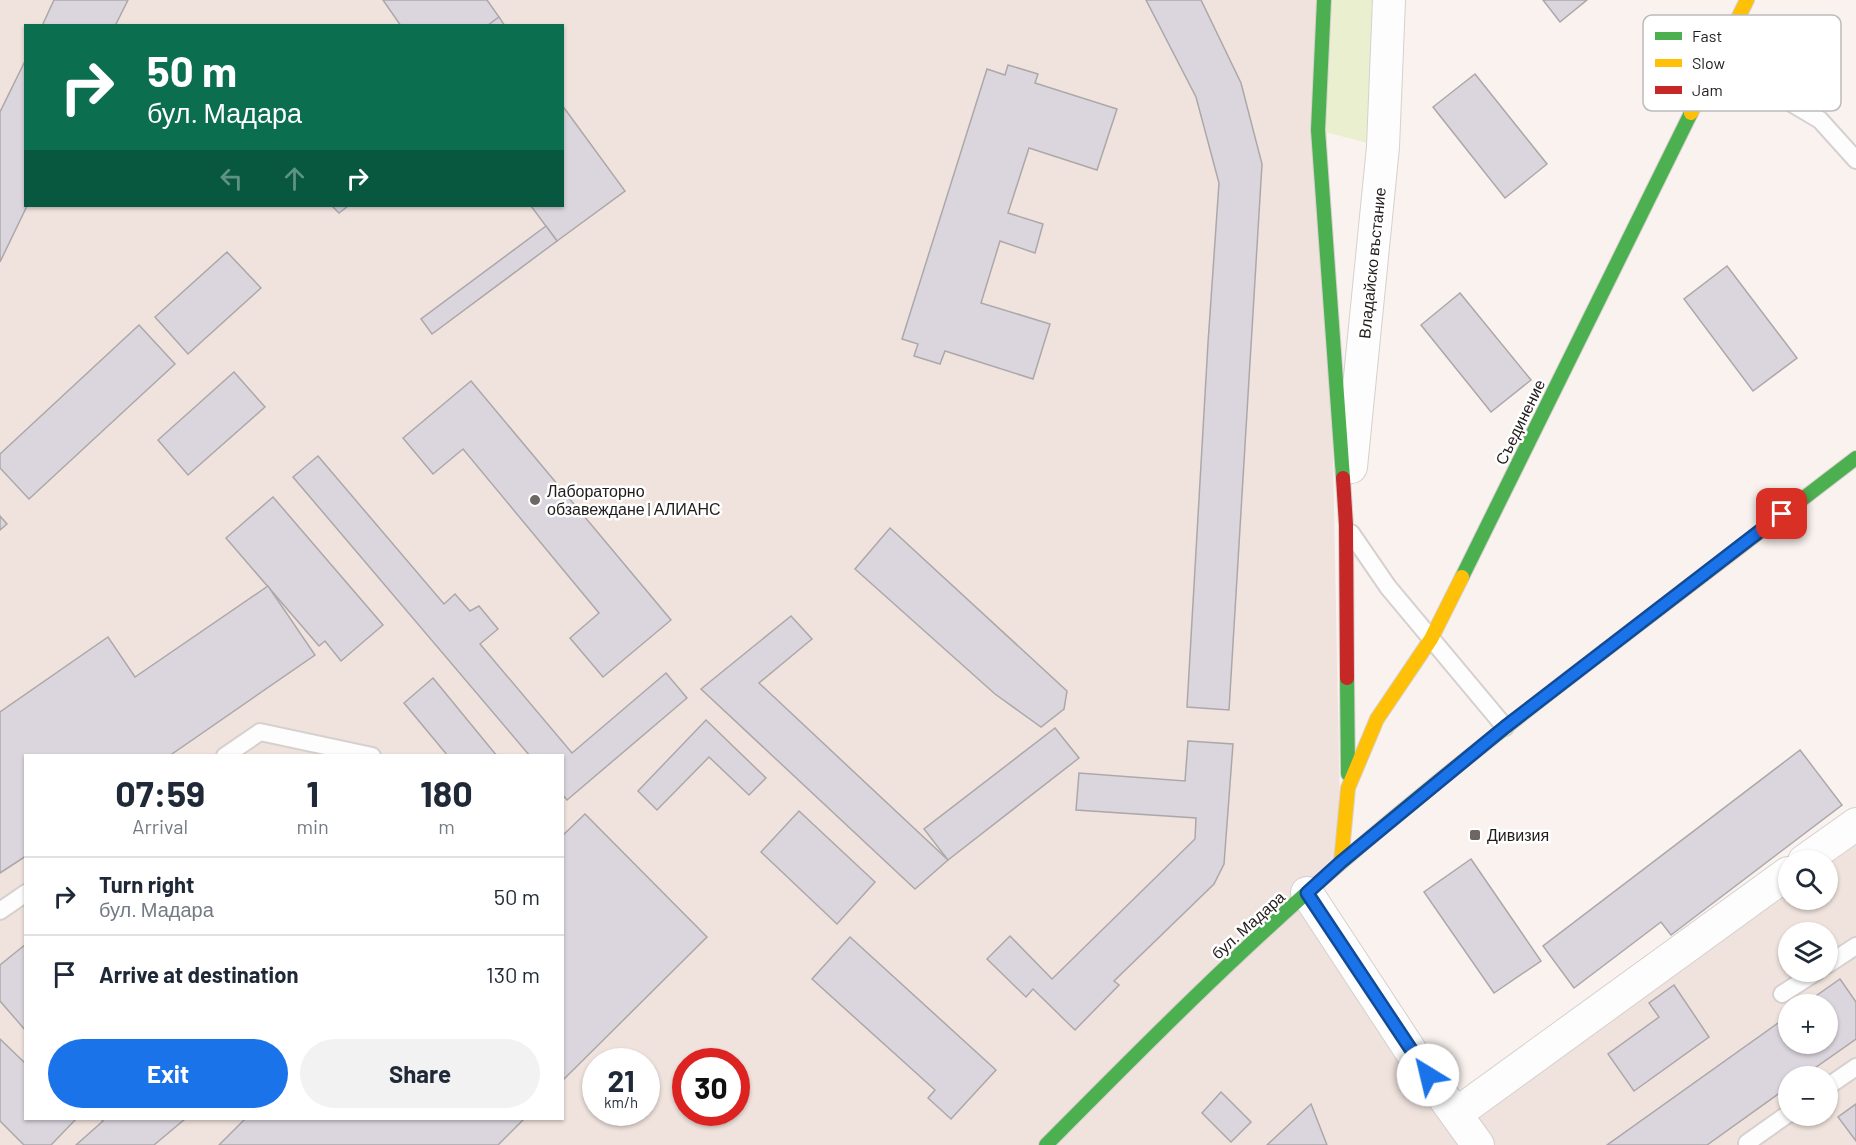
<!DOCTYPE html>
<html lang="en">
<head>
<meta charset="utf-8">
<style>
	:root { --surface:#fff; --page:#f2f2f3; --text:#1f2937; --muted:#747a83; --line:#e0e1e3; --accent:#1a73e8 }
	body { margin:0; font-family:Barlow,sans-serif; background:var(--page); color:var(--text); height:100vh; display:flex; flex-direction:column; font-size:22px; white-space:nowrap }
	* { box-sizing:border-box; margin:0 }
	p { font-size:20px; color:var(--muted) }
	.icon { flex:none; width:33px; height:33px; fill:none; stroke:currentColor; stroke-width:2; stroke-linecap:round; stroke-linejoin:round }
	.map { position:relative; flex:1; overflow:hidden }
	.sheet { position:absolute; left:24px; top:754px; width:540px; height:366px; display:flex; flex-direction:column; background:var(--surface); border-radius:0px; box-shadow:0 2px 4px #0004 }
	.sheet>* { flex:none }
	.banner { position:absolute; left:24px; top:24px; width:540px; height:183px; border-radius:0px; box-shadow:0 2px 4px #0004; background:#0b6e4f; color:#fff; overflow:hidden }
	.controls { position:absolute; left:1778px; top:850px; display:grid; gap:12px }
	.controls a { display:grid; place-items:center; width:60px; height:60px; border-radius:50%; background:var(--surface); box-shadow:0 2px 4px #0004; font-size:30px }
	.speed { position:absolute; left:582px; top:1048px; display:flex; gap:12px; font-size:30px; font-weight:700; text-align:center }
	.speed>* { display:grid; place-content:center; width:78px; height:78px; border-radius:50%; background:var(--surface); box-shadow:0 2px 4px #0004; line-height:1 }
	.speed small { font-size:15px; font-weight:400 }
	.speed .limit { border:9px solid #d22; background:#fff; color:#111 }
	.pin { position:absolute; display:grid; place-items:center; width:51px; height:51px; color:#fff; margin:-26px; border-radius:12px; box-shadow:0 3px 9px #0006 }
	.me { position:absolute; width:66px; margin:-33px; rotate:324deg; stroke-linejoin:round; filter:drop-shadow(0 0 4px #0008) }
	.turn { display:flex; align-items:center; gap:21px; height:126px; padding:0 24px; font-size:27px }
	.turn .icon { width:78px; height:78px; stroke-width:2.5 }
	.turn b { display:block; font-size:42px; line-height:51px }
	.lanes { display:flex; align-items:center; height:57px; padding:0 24px; background:#0003; justify-content:center; gap:30px; direction:ltr }
	.lanes .off { opacity:.35 }
	.eta { display:flex; justify-content:space-evenly; align-items:center; height:102px; text-align:center }
	.eta b { font-size:36px; font-weight:700; line-height:42px }
	.action { display:flex; gap:12px; margin-top:auto; padding:12px 24px }
	.action a { flex:1; height:69px; border-radius:36px; background:var(--accent); color:#fff; font-size:24px; font-weight:700; line-height:69px; text-align:center }
	.action a+a { background:var(--page); color:var(--text) }
	ul { padding:0; list-style:none }
	li { display:flex; align-items:center; gap:18px; height:78px; padding:0 24px; border-top:2px solid var(--line) }
	li div { flex:1 }
	li b { display:block; font-size:22px }
	li em { font-style:normal }
	.map>svg:first-child { display:block }
	.built { fill:#f0e3dd; fill-rule:evenodd }
	.green { fill:#eaefd0 }
	.building { fill:#dbd5de; stroke:#aca8a9; stroke-width:1.5 }
	.lines { fill:none; stroke-linecap:round; stroke-linejoin:round }
	.lane-casing { stroke:#d6d0ce; stroke-width:20 }
	.street-casing { stroke:#d6d0ce; stroke-width:34 }
	.fast-casing { stroke:#d6d0ce; stroke-width:16 }
	.slow-casing { stroke:#d6d0ce; stroke-width:16 }
	.jam-casing { stroke:#d6d0ce; stroke-width:16 }
	.lane { stroke:#fefdfd; stroke-width:16 }
	.street { stroke:#fefdfd; stroke-width:32 }
	.fast { stroke:#4caf50; stroke-width:14 }
	.slow { stroke:#ffc107; stroke-width:14 }
	.jam { stroke:#c62828; stroke-width:14 }
	.route-casing { stroke:#114b97; stroke-width:15 }
	.route { stroke:#1a73e8; stroke-width:10 }
	.poi-dot { fill:#6c6765; stroke:#fff; stroke-width:2 }
	.labels { text-anchor:middle; stroke-width:5; stroke-linejoin:round; paint-order:stroke }
	.street-label { font-size:16px; fill:#201c1a; stroke:#fff }
	.poi-label { font-size:16px; fill:#201c1a; stroke:#fff; text-anchor:start }
	.key { fill:#fff; stroke:#bcbbba; stroke-width:1.5 }
	.key-label { font-size:16px; fill:#201c1a }
</style>
</head>
<body>
<div class="map">
<svg width="1856" height="1145" viewBox="0 0 1856 1145">
	<rect width="100%" height="100%" fill="#f9f2ef"/>
	<path class="built" d="M0,0H1324L1341,862L1307,893L1456,1113L1788,873V900H1827V861L1856,824V1145H0ZM26,26H562V206H26ZM26,756H562V1119H26ZM1788,933H1827V972H1788ZM1788,1005H1827V1044H1788ZM596,1062H646V1113H596ZM686,1062H736V1113H686ZM1788,1077H1827V1116H1788Z"/>
	<path class="green" d="M1324,0H1389L1383,147L1318,130Z"/>
	<g class="building">
		<path d="M54,0H128L115,26H42Z"/>
		<path d="M383,0H487L499,17L487,26H401Z"/>
		<path d="M1146,0H1201L1241,83L1262,164L1229,710L1187,707L1208,343L1219,183L1196,97Z"/>
		<path d="M1543,0H1587L1560,22Z"/>
		<path d="M499,17L505,26H487Z"/>
		<path d="M26,59V206H27L0,262V112Z"/>
		<path d="M1008,65L1038,74L1035,83L1117,109L1097,170L1029,148L1008,213L1043,224L1035,253L1000,241L981,303L1050,324L1033,379L945,351L940,364L914,356L918,344L902,339L987,69L1005,75Z"/>
		<path d="M1475,74L1547,164L1505,198L1433,107Z"/>
		<path d="M562,105L625,191L557,241L531,206H562Z"/>
		<path d="M332,206H348L339,213Z"/>
		<path d="M546,226L557,241L432,334L421,319Z"/>
		<path d="M227,252L261,288L188,354L155,317Z"/>
		<path d="M1727,266L1797,358L1753,391L1684,299Z"/>
		<path d="M1460,293L1531,380L1491,412L1421,325Z"/>
		<path d="M139,325L175,364L29,499L0,468V454Z"/>
		<path d="M234,372L265,407L188,475L158,440Z"/>
		<path d="M471,381L671,620L603,677L570,638L599,613L463,449L433,474L403,438Z"/>
		<path d="M318,456L444,604L455,594L470,611L479,606L498,629L480,644L572,753L666,673L687,698L567,800L562,794V756H530L293,477Z"/>
		<path d="M273,497L383,625L341,661L325,641L319,646L226,538Z"/>
		<path d="M0,516L7,524L0,530Z"/>
		<path d="M890,528L1067,691L1064,709L1041,727L995,694L855,569Z"/>
		<path d="M268,586L315,655L169,756H26V856L0,873V712L108,637L135,677Z"/>
		<path d="M791,616L812,639L759,683L948,860L915,889L701,689Z"/>
		<path d="M433,678L497,756H448L404,703Z"/>
		<path d="M706,720L766,778L749,795L709,757L657,810L638,791Z"/>
		<path d="M1055,728L1079,758L948,860L924,829Z"/>
		<path d="M1188,741L1233,744L1224,864L1214,884L1114,981L1119,985L1075,1030L1033,989L1026,997L987,959L1010,936L1052,979L1195,839L1196,818L1076,810L1079,773L1185,781Z"/>
		<path d="M1800,750L1842,805L1671,935L1661,922L1574,988L1543,946Z"/>
		<path d="M799,811L875,882L837,924L761,852Z"/>
		<path d="M585,814L707,937L562,1081V836Z"/>
		<path d="M1471,859L1541,961L1494,993L1424,892Z"/>
		<path d="M850,937L996,1070L951,1119L928,1098L935,1090L812,979Z"/>
		<path d="M26,944V1031L0,1001V965Z"/>
		<path d="M1840,979L1856,1002V1039L1802,1077H1788V1087L1707,1145H1607L1788,1016V1044H1827V1005H1803Z"/>
		<path d="M1674,985L1709,1037L1634,1091L1608,1054L1659,1017L1649,1003Z"/>
		<path d="M0,1039L26,1064V1119H76L51,1145H24L0,1121Z"/>
		<path d="M1221,1092L1251,1122L1231,1142L1202,1113Z"/>
		<path d="M1311,1104L1327,1145H1267Z"/>
		<path d="M1856,1104V1141L1838,1117Z"/>
		<path d="M101,1119H185L154,1145H76L103,1121Z"/>
		<path d="M245,1119H524L498,1145H219Z"/>
	</g>
	<g class="lines">
		<g class="lane-casing">
			<g id="lane">
				<path d="M1714,67L1761,85L1820,120L1856,160"/>
				<path d="M1351,533L1388,587L1505,727"/>
				<path d="M225,756L260,732L372,756"/>
				<path d="M0,911L26,893"/>
				<path d="M1827,965L1856,946"/>
				<path d="M1782,994L1816,972"/>
				<path d="M1827,1087L1856,1067"/>
				<path d="M1749,1145L1747,1143L1788,1114"/>
			</g>
		</g>
		<g class="street-casing">
			<g id="street">
				<path d="M1351,467L1383,147L1389,0"/>
				<path d="M1804,861L1856,824"/>
				<path d="M1307,893L1414,1056L1478,1145"/>
				<path d="M1456,1114L1788,873"/>
			</g>
		</g>
		<g class="fast-casing">
			<g id="fast">
				<path d="M1324,0L1318,130L1343,478"/>
				<path d="M1753,537L1856,458"/>
				<path d="M1462,577L1691,113"/>
				<path d="M1347,678L1348,774"/>
				<path d="M1046,1145C1142,1048 1238,951 1342,862C1427,788 1515,719 1604,651"/>
			</g>
		</g>
		<g class="slow-casing">
			<g id="slow">
				<path d="M1691,113L1747,0"/>
				<path d="M1604,651L1753,537"/>
				<path d="M1341,862L1348,788L1377,719L1431,639L1462,577"/>
			</g>
		</g>
		<g class="jam-casing">
			<path id="jam" d="M1343,478L1346,525L1347,678"/>
		</g>
		<use href="#lane" class="lane"/>
		<use href="#street" class="street"/>
		<use href="#fast" class="fast"/>
		<use href="#slow" class="slow"/>
		<use href="#jam" class="jam"/>
	</g>
	<g class="lines">
		<g class="route-casing">
			<path id="route" d="M1428,1075L1307,893L1341,862L1505,727L1782,514"/>
		</g>
		<use href="#route" class="route"/>
	</g>
	<g class="poi-dot">
		<circle cx="535" cy="500" r="6"/>
		<rect x="1469" y="829" width="12" height="12" rx="3"/>
	</g>
	<g class="labels">
		<g class="street-label">
			<text transform="translate(1372 263) rotate(-84)" y="6">Владайско въстание</text>
			<text transform="translate(1520 422) rotate(-64)" y="6">Съединение</text>
			<text transform="translate(1248 925) rotate(-42)" y="6">бул. Мадара</text>
		</g>
		<g class="poi-label">
			<text x="547" y="497">Лабораторно<tspan x="547" dy="18">обзавеждане | АЛИАНС</tspan></text>
			<text x="1487" y="841">Дивизия</text>
		</g>
	</g>
	<rect x="1643" y="15" width="198" height="96" rx="9" class="key"/>
	<rect x="1655" y="32" width="27" height="8" fill="#4caf50"/>
	<rect x="1655" y="59" width="27" height="8" fill="#ffc107"/>
	<rect x="1655" y="86" width="27" height="8" fill="#c62828"/>
	<g class="key-label">
		<text x="1692" y="42">Fast</text>
		<text x="1692" y="69">Slow</text>
		<text x="1692" y="96">Jam</text>
	</g>
</svg>
<div class="controls">
<a><svg class="icon" aria-label="search" viewBox="0 0 24 24"><circle cx="10" cy="10" r="6"/><path d="M15 15l6 6"/></svg></a>
<a><svg class="icon" aria-label="layers" viewBox="0 0 24 24"><path d="M12 4l9 5-9 5-9-5zM3 14l9 5 9-5"/></svg></a>
<a>+</a>
<a>−</a>
</div>
<div class="speed"><div>21<small>km/h</small></div><div class="limit">30</div></div>
<div class="pin" style="left:1782px;top:514px;background:#d93025"><svg class="icon" aria-label="arrive" viewBox="0 0 24 24"><path d="M6 21V4h12l-3 4 3 4H6"/></svg></div>
<svg class="me" style="left:1428px;top:1075px" viewBox="-20 -20 40 40"><circle r="19" fill="#fff"/><path d="M0-13L10 11 0 6-10 11z" fill="#1a73e8"/></svg>
<div class="banner">
<div class="turn"><svg class="icon" aria-label="right" viewBox="0 0 24 24"><path d="M7 20v-9h11M14 6l5 5-5 5"/></svg><div><b>50 m</b>бул. Мадара</div></div>
<div class="lanes"><svg class="icon off" aria-label="left" viewBox="0 0 24 24"><path d="M17 20v-9H6M10 6l-5 5 5 5"/></svg><svg class="icon off" aria-label="ahead" viewBox="0 0 24 24"><path d="M12 20V5M6 11l6-6 6 6"/></svg><svg class="icon" aria-label="right" viewBox="0 0 24 24"><path d="M7 20v-9h11M14 6l5 5-5 5"/></svg></div>
</div>
<section class="sheet">
<div class="eta">
<div><b>07:59</b><p>Arrival</p></div>
<div><b>1</b><p>min</p></div>
<div><b>180</b><p>m</p></div>
</div>
<ul>
<li><svg class="icon" aria-label="right" viewBox="0 0 24 24"><path d="M7 20v-9h11M14 6l5 5-5 5"/></svg><div><b>Turn right</b><p>бул. Мадара</p></div><em>50 m</em></li>
<li><svg class="icon" aria-label="arrive" viewBox="0 0 24 24"><path d="M6 21V4h12l-3 4 3 4H6"/></svg><div><b>Arrive at destination</b></div><em>130 m</em></li>
</ul>
<div class="action"><a>Exit</a><a>Share</a></div>
</section>
</div>
</body>
</html>
